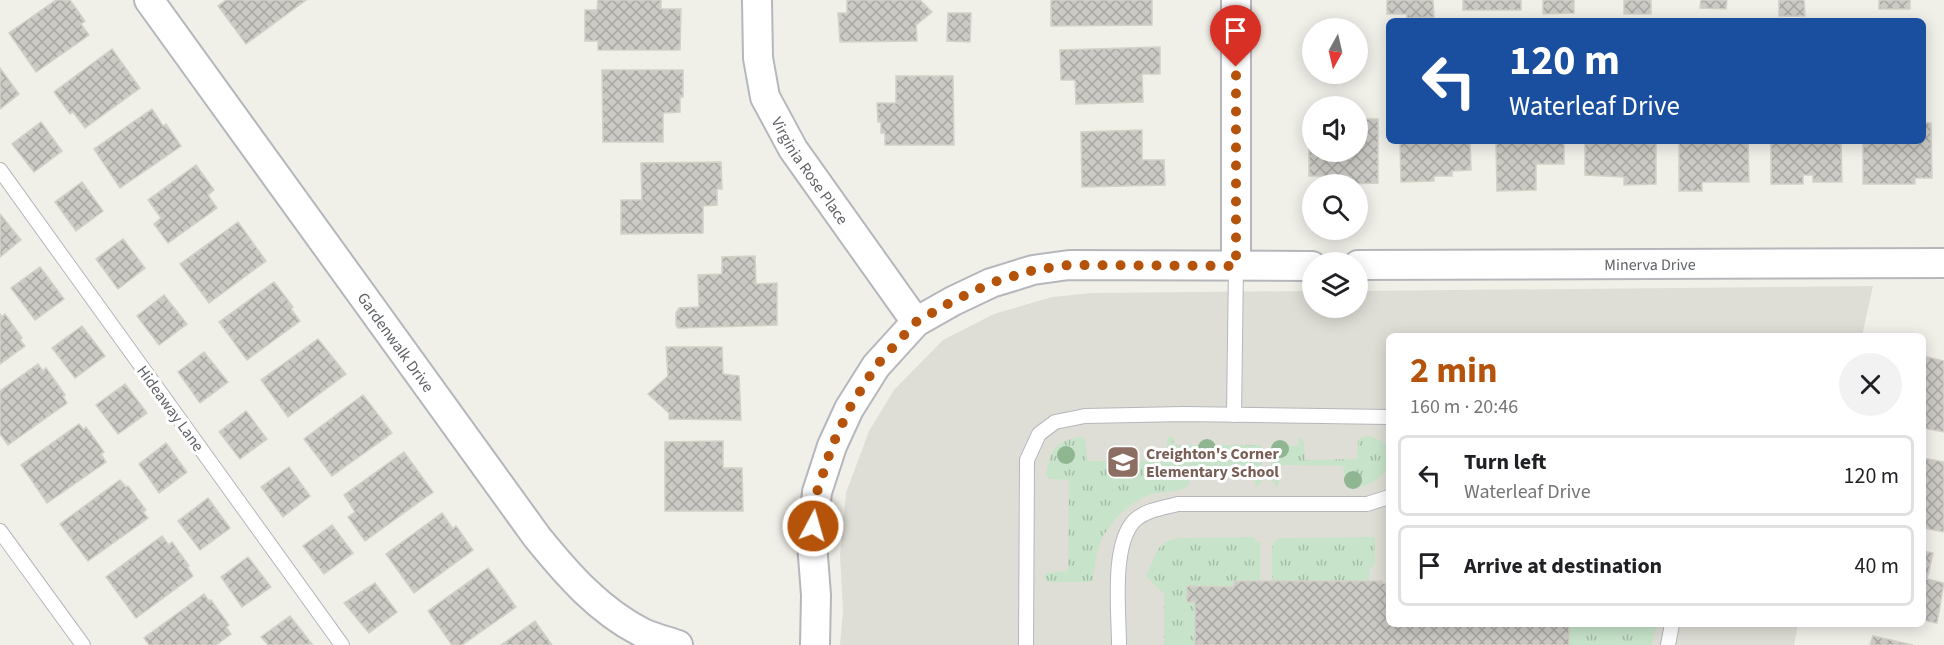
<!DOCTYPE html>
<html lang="en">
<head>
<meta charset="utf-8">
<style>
	:root { --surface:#fff; --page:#f2f2f2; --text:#202124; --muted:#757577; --line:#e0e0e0; --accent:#b45309 }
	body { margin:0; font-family:"Source Sans 3",sans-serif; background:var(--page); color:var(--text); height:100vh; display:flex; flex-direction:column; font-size:22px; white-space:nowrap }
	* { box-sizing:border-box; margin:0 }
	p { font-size:20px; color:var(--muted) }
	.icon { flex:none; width:33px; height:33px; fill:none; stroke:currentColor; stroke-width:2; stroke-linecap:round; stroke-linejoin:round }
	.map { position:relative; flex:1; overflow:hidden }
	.details { position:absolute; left:1386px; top:333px; width:540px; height:294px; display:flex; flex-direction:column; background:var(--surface); border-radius:9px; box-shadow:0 3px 15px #0003 }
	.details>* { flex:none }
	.guide { position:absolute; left:1386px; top:18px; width:540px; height:126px; border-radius:9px; box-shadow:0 3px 15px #0003; background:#1a4fa0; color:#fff; overflow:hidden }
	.needle { width:39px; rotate:188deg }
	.tools { position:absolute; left:1302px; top:18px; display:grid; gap:12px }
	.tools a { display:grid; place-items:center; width:66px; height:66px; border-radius:50%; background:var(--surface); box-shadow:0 3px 15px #0003; font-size:30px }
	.pin { position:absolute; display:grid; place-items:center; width:51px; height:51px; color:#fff; margin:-62px -26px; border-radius:50% 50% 50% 0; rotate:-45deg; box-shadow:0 0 6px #0007 }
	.pin .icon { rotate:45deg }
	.me { position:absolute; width:66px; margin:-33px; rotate:6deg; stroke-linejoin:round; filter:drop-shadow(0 0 4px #0008) }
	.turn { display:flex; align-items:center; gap:21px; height:126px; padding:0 24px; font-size:27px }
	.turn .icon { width:78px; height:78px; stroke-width:2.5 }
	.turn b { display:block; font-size:42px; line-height:51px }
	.round { display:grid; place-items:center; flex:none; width:63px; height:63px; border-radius:32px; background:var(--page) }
	.summary { display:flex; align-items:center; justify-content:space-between; height:102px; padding:0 24px }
	h1 { font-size:36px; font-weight:700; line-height:45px; color:var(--accent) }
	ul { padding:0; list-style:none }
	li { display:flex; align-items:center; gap:18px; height:81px; margin:0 12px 9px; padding:0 12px; border:3px solid var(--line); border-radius:9px }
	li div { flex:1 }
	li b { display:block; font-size:22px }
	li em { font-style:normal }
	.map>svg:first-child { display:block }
	.education { fill:#dfded6 }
	.grass { fill:url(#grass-tufts) }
	.building { fill:url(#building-cross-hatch); stroke:#d4d1c7; stroke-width:1.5 }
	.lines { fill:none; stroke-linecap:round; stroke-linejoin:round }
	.service-casing { stroke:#b5b7bb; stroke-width:16 }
	.minor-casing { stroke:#b5b7bb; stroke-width:32 }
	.service { stroke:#fff; stroke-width:14 }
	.minor { stroke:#fff; stroke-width:28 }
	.tree { fill:#8fb591 }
	.route { stroke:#b45309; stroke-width:10; stroke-dasharray:0 18 }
	.labels { text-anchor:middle; stroke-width:6; stroke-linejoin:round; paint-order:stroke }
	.street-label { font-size:16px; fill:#5f6266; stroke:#fff }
	.education-label { font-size:16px; font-weight:bold; fill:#785e54; stroke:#fff; text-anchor:start }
</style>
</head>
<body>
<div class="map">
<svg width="1944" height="645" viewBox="0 0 1944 645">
	<defs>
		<pattern id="grass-tufts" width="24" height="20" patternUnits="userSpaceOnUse" patternTransform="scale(1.5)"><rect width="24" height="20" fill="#c7e4ca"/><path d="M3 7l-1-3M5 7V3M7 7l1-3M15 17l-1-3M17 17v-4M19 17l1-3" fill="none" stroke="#a5bca8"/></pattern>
		<pattern id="building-cross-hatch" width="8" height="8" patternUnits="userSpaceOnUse" patternTransform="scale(1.5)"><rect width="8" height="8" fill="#cbcac4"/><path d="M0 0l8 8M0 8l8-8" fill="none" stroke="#a8a7a3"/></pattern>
	</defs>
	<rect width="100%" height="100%" fill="#f0efe8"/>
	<path class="education" d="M1873,286L1862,336H1389V624H1798L1794,645H840L843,611L840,555L846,493L869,431L894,390L943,340L994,314L1052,297L1092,293L1312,291V308H1358V291Z"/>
	<g class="grass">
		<path d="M1367,435L1382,441C1402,469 1375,486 1350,489L1346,486L1343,466L1280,465L1279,485L1277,487L1271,480L1272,446H1298L1299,437L1302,438L1304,442L1305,460L1357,459L1358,440Z"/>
		<path d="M1078,437H1083L1086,442L1087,461H1165L1168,437H1174L1173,445H1262V481L1257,487L1255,483L1256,465L1189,467V485C1181,493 1164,491 1153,494C1131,500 1109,522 1100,543C1096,555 1094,568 1093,580L1089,582H1048L1044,577L1046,573L1068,571L1069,480L1049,479L1046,474C1051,451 1053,443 1078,437Z"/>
		<path d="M1253,537L1260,543V581H1234V587H1187V602H1195V645H1164V594L1146,576C1155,557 1156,541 1179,538Z"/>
		<path d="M1375,537V564L1369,571V581H1272V545L1278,538Z"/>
		<path d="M1569,624H1657L1652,645H1569Z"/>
	</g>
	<g class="building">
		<path d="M56,0H70L85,21L81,24L89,35L36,72L9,33Z"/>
		<path d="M226,0H306L246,44L218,6Z"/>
		<path d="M598,0H661V9H681L680,50H598V41H585V10H597Z"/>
		<path d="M847,0H920L932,12L916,25L917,41L840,42L838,13H847Z"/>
		<path d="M1051,0H1152V25L1051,26Z"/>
		<path d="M1387,0H1433L1434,17L1407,18V14H1387Z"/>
		<rect x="1463" y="0" width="58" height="10"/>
		<path d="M1543,0H1574V13L1543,14Z"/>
		<rect x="1624" y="0" width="27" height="14"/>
		<path d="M1701,0H1727L1726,9L1700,8Z"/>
		<path d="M1779,0H1804L1805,16H1779Z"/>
		<rect x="1879" y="0" width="31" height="9"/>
		<path d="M948,13H971L970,42L947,41Z"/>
		<path d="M1160,47V74H1142L1143,102L1076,104L1075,80H1061L1060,50Z"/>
		<path d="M112,49L140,88L85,128L73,112L70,114L54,92Z"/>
		<path d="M0,68L19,94L0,109Z"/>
		<path d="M602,70H683V97H680V112L663,113V142H603Z"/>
		<path d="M896,76H953L954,145H885V133H881V122H878L877,103H896Z"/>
		<path d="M152,109L163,126L166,124L181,146L120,188L94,149Z"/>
		<path d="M1358,119H1378V183L1349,184V176H1309V125H1312V152H1358Z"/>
		<path d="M41,122L62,151L34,172L12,144Z"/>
		<path d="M1923,123H1931L1932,178H1915V184H1863V141H1923Z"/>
		<path d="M1142,130V160H1164L1165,185L1082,187L1081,132Z"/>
		<path d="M1400,141H1470L1471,170L1452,171V176H1434V181L1401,182Z"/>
		<path d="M1496,141H1564V164H1536V190L1497,191Z"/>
		<path d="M1585,141H1656V184L1624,185V177L1585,175Z"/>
		<path d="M1679,141H1748L1749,182H1702V191H1679Z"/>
		<path d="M1771,141H1841L1842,182H1813V175H1803V184H1771Z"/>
		<path d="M721,162L722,189H717V205L703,206V233L621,234V200H642L641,163Z"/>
		<path d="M196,165L214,190L208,195L217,208L168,243L154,224L161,218L148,200Z"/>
		<path d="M82,182L103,211L76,231L55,202Z"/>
		<path d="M0,214L21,240L0,257Z"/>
		<path d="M238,222L266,261L209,303L180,264Z"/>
		<path d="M123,239L145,268L118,289L96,259Z"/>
		<path d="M755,256L756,284L777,283V325L678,328L676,325V313L679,308L699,307L698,275L722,274V257Z"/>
		<path d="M40,267L64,299L35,320L11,288Z"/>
		<path d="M274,282L293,307L291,309L300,321L247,360L219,322Z"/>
		<path d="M164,295L187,324L159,345L137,316Z"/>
		<path d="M0,314L2,317L5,314L22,338L20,340L25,346L0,364Z"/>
		<path d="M82,326L105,356L75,378L52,348Z"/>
		<path d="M318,339L346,374L288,417L261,380Z"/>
		<path d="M666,347H722L723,374L739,376L741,420L669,419V413L648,394L668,376Z"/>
		<path d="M204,352L228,382L200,403L178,372Z"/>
		<path d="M1923,356L1944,361V432L1923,428Z"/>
		<path d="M38,364L43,371L46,368L65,395L63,396L67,403L8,445L0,434V391Z"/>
		<path d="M125,384L147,413L118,434L96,405Z"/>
		<path d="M363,395L392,433L332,476L304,439Z"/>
		<path d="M246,411L267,439L240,459L219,432Z"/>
		<path d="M79,424L84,430L86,427L104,452L101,454L106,462L47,503L21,465Z"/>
		<path d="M723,441V468H742L743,511H665V442Z"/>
		<path d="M166,443L187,472L159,493L139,464Z"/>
		<path d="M404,452L433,492L365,541L348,517L355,512L344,495Z"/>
		<path d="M1923,458L1944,462V532L1923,528Z"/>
		<path d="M289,467L310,496L283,517L261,487Z"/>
		<path d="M120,480L126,487L128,486L146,510L143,512L148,518L88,561L60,524Z"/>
		<path d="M208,498L230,528L200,550L178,521Z"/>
		<path d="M442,513L453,529L456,526L473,550L414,593L386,554Z"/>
		<path d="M332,525L353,553L324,574L303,546Z"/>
		<path d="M162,536L169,545L172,542L189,566L187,567L193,576L136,618L106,577Z"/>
		<path d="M1923,551L1933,553L1927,579L1944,583L1937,623L1923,620Z"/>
		<path d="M248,557L271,587L242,607L221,577Z"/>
		<path d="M488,568L516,607L462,645H452L428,611Z"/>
		<path d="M1234,581H1382V583L1389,584V624H1569V645H1195V602H1187V586L1234,587Z"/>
		<path d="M375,583L397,612L369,633L344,603Z"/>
		<path d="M204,594L209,601L211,600L229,625L226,627L231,634L216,645H149L144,638Z"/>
		<path d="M290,616L312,644L268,645L261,637Z"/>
		<path d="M535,621L552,645H501Z"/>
		<path d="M1873,636L1913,645H1870Z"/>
	</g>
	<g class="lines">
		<g class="service-casing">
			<g id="service">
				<path d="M0,170L342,645"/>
				<path d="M1234,415L1236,266"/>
				<path d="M0,531L83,645"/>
				<path d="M1026,645L1027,460L1039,434L1055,422L1085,416L1184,414L1389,417"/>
				<path d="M1119,645C1119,612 1111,546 1134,521C1145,510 1163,508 1178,504H1367L1389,497"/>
				<path d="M1668,645L1672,624"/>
			</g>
		</g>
		<g class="minor-casing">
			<g id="minor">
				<path id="s1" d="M149,0L537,537C567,574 599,611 643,633C654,638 667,641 678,645"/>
				<path id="s2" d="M757,0L758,58L765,97L793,149L916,322"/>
				<path id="s3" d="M1358,265L1944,263"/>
				<path d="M1236,266V0"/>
				<path d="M815,645L816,595L812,543L817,492L832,446L849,409L876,366L916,322L953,301L991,283L1033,270L1069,265L1312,266"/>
			</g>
		</g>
		<use href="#service" class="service"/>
		<use href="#minor" class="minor"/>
	</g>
	<g class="tree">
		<circle cx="1207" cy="448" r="9"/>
		<circle cx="1280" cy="449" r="9"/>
		<circle cx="1066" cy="455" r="9"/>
		<circle cx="1353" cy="480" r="9"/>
	</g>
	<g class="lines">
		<path class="route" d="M813,526L817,492L832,446L849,409L876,366L916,322L953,301L991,283L1034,270L1069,265L1236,266V67"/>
	</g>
	<defs>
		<g id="school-square" transform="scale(1.725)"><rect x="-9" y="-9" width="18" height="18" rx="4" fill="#8d6e63" stroke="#fff"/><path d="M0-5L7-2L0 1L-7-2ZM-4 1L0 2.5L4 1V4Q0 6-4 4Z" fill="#fff"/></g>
	</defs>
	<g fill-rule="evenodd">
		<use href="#school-square" x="1123" y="462"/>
	</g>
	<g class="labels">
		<g class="street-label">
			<text dy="6" stroke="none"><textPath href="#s2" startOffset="184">Virginia Rose Place</textPath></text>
			<text dy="6" stroke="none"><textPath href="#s3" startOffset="292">Minerva Drive</textPath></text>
			<text dy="6" stroke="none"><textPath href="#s1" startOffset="422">Gardenwalk Drive</textPath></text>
			<text transform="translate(171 408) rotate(54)" y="6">Hideaway Lane</text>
		</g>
		<g class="education-label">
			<text x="1146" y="459">Creighton's Corner<tspan x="1146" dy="18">Elementary School</tspan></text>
		</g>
	</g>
</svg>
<div class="tools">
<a><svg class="needle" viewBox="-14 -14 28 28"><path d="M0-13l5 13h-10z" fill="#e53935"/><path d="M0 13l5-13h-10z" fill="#757577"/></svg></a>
<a><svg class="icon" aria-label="sound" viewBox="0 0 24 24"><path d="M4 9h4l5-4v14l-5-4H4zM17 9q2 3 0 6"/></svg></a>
<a><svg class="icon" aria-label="search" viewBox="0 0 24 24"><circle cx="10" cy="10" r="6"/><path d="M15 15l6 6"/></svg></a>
<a><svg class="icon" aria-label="layers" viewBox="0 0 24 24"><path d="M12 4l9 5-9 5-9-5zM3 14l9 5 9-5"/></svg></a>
</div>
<div class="pin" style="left:1236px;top:67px;background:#d93025"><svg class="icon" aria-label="arrive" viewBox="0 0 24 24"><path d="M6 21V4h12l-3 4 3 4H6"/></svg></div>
<svg class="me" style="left:813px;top:526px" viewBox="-20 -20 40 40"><circle r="17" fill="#b45309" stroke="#fff" stroke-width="3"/><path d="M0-11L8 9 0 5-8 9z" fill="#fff"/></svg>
<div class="guide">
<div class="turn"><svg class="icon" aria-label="left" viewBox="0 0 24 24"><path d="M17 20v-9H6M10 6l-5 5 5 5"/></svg><div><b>120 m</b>Waterleaf Drive</div></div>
</div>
<section class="details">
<div class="summary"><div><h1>2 min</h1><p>160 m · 20:46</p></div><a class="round"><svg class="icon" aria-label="close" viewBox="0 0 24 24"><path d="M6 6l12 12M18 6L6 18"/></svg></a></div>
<ul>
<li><svg class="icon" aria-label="left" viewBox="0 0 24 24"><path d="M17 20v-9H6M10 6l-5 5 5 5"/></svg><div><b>Turn left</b><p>Waterleaf Drive</p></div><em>120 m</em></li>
<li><svg class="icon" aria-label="arrive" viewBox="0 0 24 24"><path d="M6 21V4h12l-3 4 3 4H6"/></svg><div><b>Arrive at destination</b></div><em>40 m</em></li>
</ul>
</section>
</div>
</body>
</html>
